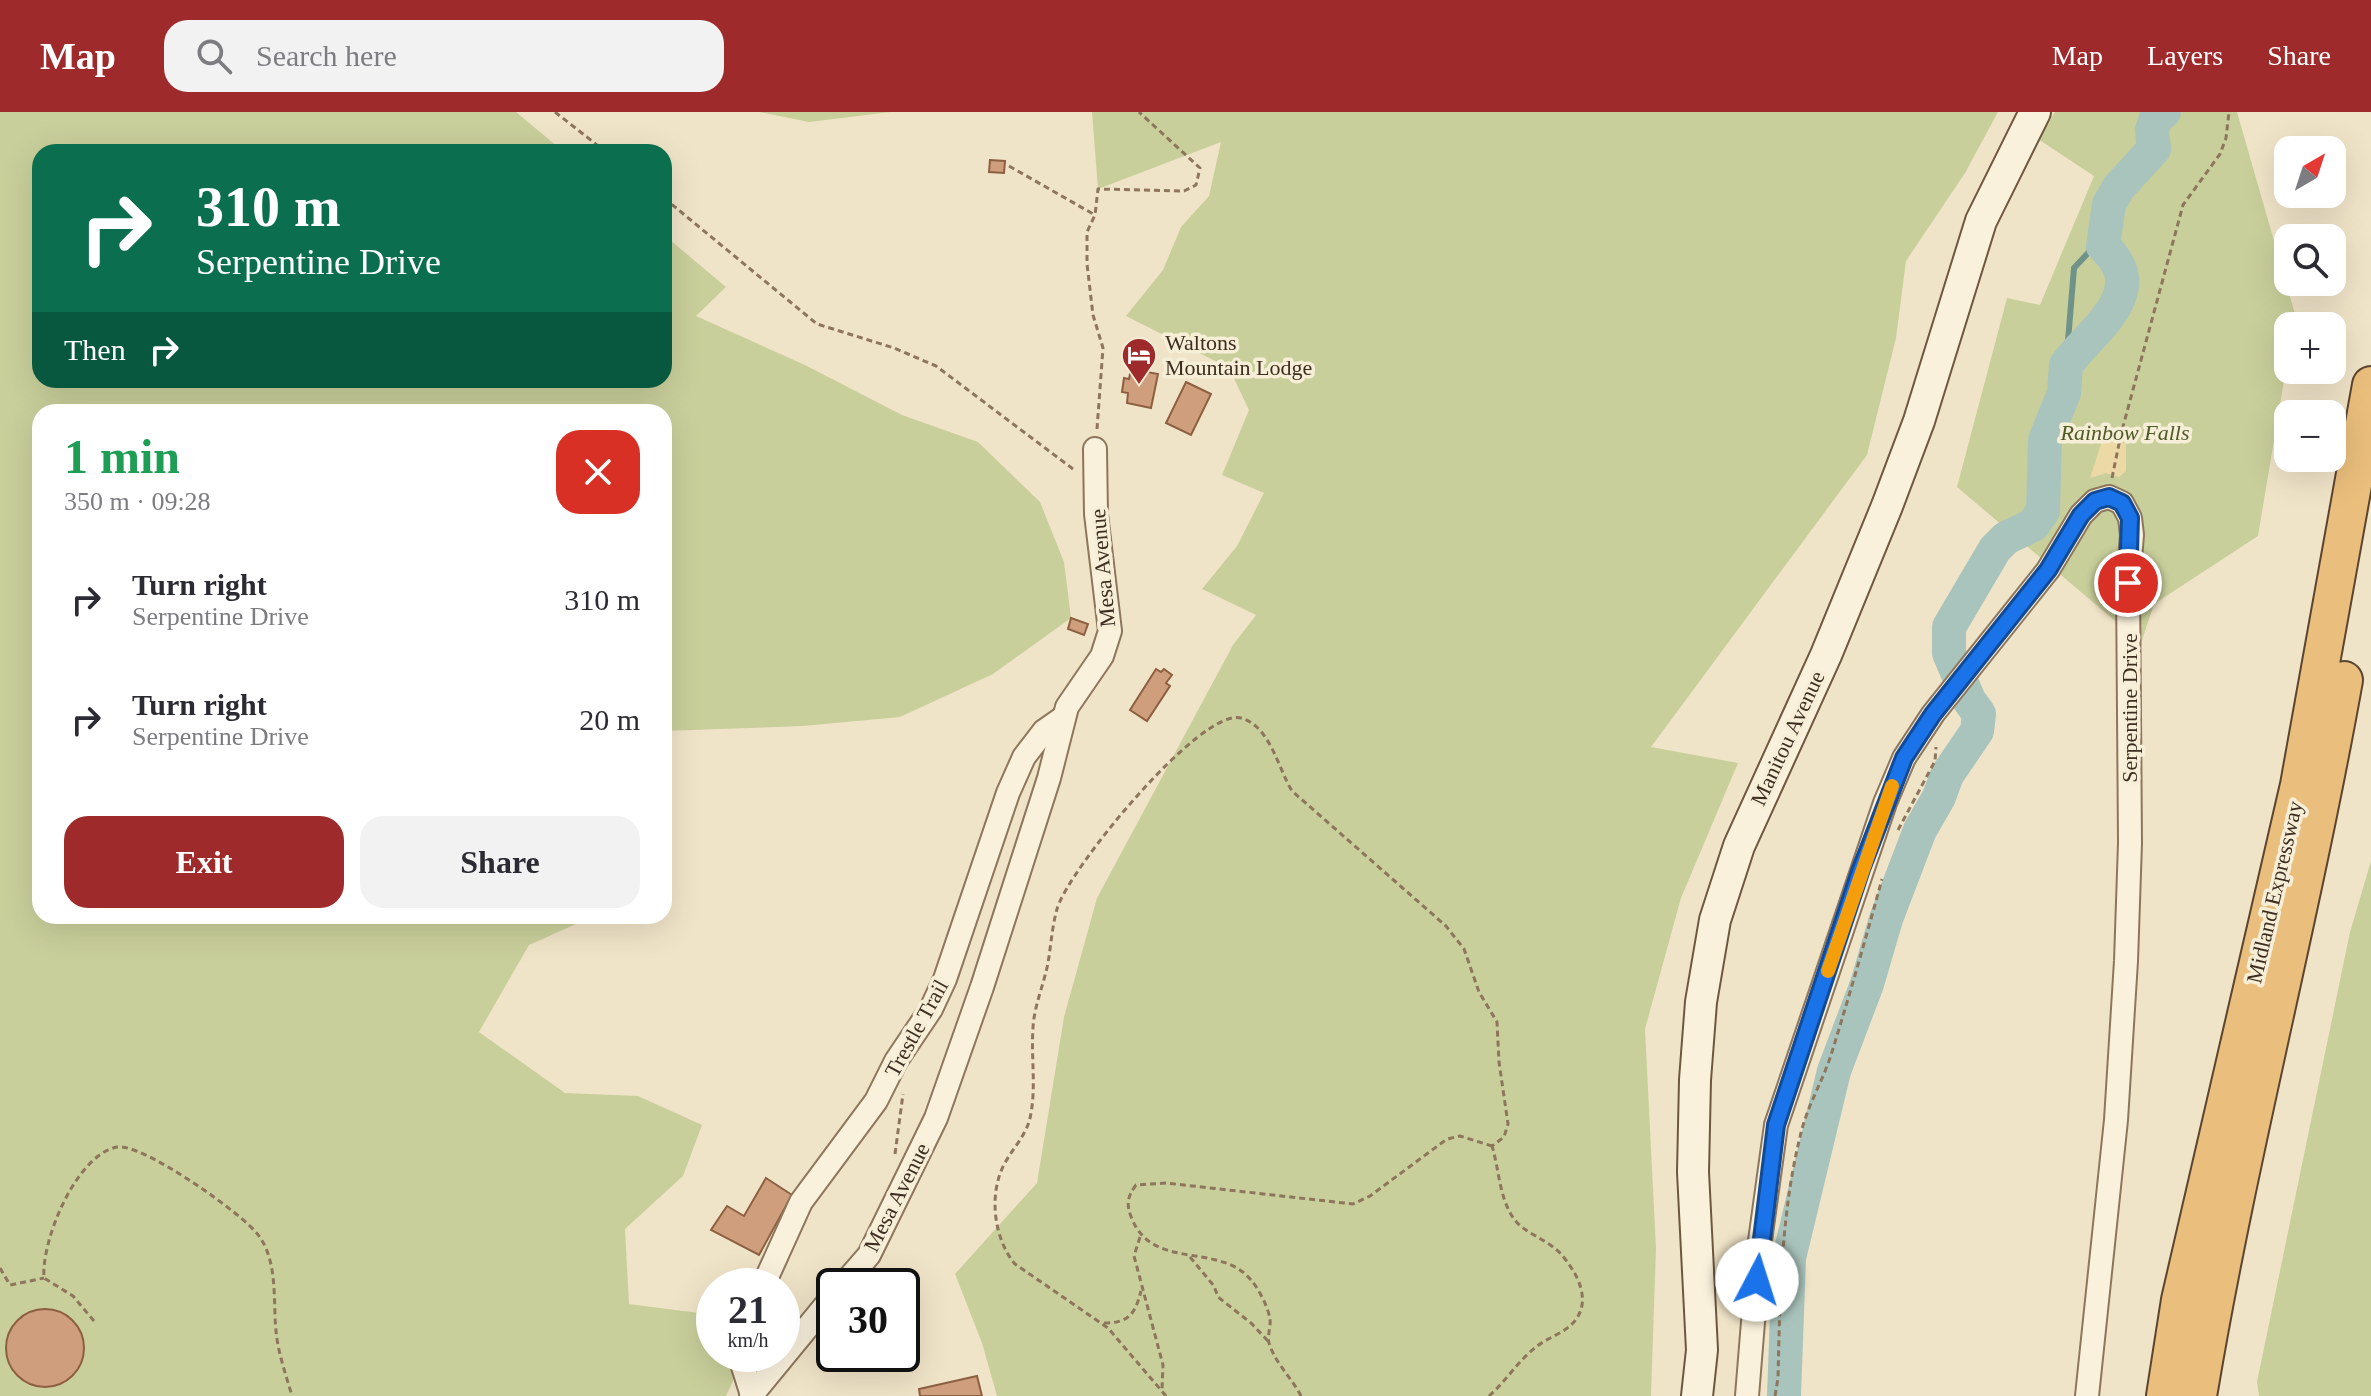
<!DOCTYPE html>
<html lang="en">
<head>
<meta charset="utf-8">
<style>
	:root { --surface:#fff; --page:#f2f2f3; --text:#2b2b33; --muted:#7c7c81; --accent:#9e2a2b }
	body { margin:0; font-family:Georgia,serif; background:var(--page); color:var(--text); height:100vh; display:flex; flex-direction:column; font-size:30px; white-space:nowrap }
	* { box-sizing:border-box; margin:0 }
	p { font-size:26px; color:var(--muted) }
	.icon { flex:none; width:44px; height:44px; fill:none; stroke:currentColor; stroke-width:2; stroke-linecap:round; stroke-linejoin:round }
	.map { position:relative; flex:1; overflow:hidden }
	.panel { position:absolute; left:32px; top:292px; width:640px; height:520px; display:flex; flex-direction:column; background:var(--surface); border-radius:24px; box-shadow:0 8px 32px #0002 }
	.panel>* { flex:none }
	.guide { position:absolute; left:32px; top:32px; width:640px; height:244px; border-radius:24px; box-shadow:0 8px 32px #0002; background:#0b6e4f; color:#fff; overflow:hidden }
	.needle { width:52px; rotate:39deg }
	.buttons { position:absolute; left:2274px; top:24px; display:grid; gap:16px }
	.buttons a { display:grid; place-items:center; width:72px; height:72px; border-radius:16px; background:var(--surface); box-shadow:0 8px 32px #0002; font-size:40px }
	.speed { position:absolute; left:696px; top:1156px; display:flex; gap:16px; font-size:40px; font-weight:700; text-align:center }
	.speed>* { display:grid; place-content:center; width:104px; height:104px; border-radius:50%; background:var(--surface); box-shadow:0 8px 32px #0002; line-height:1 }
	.speed small { font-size:20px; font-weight:400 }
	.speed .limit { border:4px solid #111; border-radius:12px; background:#fff; color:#111 }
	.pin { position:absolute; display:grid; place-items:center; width:68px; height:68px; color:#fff; margin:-34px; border:4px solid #fff; border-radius:50%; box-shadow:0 2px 8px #0007 }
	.me { position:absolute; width:88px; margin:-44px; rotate:5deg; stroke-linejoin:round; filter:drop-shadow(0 0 6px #0008) }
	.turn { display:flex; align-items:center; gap:28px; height:168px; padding:0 32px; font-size:36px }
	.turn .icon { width:104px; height:104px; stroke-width:2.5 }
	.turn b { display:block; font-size:56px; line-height:68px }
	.then { display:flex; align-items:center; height:76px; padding:0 32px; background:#0003; gap:16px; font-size:30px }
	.round { display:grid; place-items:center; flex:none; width:84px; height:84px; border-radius:24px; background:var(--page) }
	.overview { display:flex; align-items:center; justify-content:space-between; height:136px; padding:0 32px }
	h1 { font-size:48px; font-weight:600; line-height:60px; color:#1e9e55 }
	.button { display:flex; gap:16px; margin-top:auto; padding:16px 32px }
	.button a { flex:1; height:92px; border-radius:24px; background:var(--accent); color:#fff; font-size:32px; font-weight:600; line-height:92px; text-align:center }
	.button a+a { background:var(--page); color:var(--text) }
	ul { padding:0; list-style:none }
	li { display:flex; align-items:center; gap:24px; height:120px; padding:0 32px }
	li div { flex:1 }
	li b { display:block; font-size:30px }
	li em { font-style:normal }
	header { display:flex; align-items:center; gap:48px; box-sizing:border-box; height:112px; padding:0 40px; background:var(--accent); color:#fff }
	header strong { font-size:38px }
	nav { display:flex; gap:44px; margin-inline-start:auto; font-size:28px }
	.search { width:560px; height:72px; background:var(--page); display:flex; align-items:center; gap:20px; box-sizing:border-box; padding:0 28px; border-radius:24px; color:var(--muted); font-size:30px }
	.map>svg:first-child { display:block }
	.green { fill:#c9cf9b }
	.sand { fill:#ecd9a5 }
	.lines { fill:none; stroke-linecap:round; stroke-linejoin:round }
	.stream { stroke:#6f938a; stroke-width:6 }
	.river { stroke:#a9c4bc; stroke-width:34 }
	.building { fill:#cf9f7d; stroke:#8d5f41; stroke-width:2 }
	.minor-casing { stroke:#8d765c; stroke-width:26 }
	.secondary-casing { stroke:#6f573f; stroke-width:34 }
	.trunk-casing { stroke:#5b4430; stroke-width:40 }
	.path { stroke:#8d765c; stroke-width:3; stroke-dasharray:6 4; stroke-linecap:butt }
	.minor { stroke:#faf1dc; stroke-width:22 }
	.secondary { stroke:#faf1dc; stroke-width:30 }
	.trunk { stroke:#eabe7c; stroke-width:36 }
	.route-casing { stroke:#114b97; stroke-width:20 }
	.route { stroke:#1a73e8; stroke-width:14 }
	.slow { stroke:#f59e0b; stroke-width:14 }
	.labels { text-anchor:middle; stroke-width:7; stroke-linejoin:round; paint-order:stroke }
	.poi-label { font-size:22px; fill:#3d2e20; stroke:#f7eed8; text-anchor:start }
	.park-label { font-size:22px; font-style:italic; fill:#4d5a26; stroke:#f7eed8 }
	.street-label { font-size:22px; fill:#3d2e20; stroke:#f7eed8 }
</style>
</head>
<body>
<header>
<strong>Map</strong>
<div class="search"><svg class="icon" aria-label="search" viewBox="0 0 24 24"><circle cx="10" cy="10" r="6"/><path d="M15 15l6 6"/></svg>Search here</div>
<nav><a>Map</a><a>Layers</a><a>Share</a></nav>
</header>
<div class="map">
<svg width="2371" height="1284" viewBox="0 0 2371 1284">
	<rect width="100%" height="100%" fill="#f0e4c8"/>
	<g class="green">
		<path d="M0,0H516L564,40H40V268H664V123L726,175L696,204L805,253L902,303L978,330L1040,390L1064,450L1071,506L993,562L900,605L803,614L664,619V300H40V804H594L529,833L479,920L565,981L638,984L702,1013L683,1064L625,1117L629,1192L714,1203V1242H734L733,1269L726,1284H0Z"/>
		<path d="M759,0H891L809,10Z"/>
		<path d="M1092,0H1998L1965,61L1906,149L1896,226L1867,343L1651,635L1738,651L1681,786L1645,917L1656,1136L1651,1284H997L982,1231L955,1162L1037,1071L1064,905L1097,786L1233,533L1256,503L1202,477L1237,434L1264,381L1222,363L1249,298L1229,256L1126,204L1163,158L1181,115L1209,84L1221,30L1098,77Z"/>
		<path d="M2055,0H2237L2295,202L2293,214H2288V245L2258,424L2154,492L2141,531L1957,375L2007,186L2040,193L2094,64L2038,27Z"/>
		<path d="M2371,749V1284H2259L2257,1270L2350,820Z"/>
	</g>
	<path class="sand" d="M2102,329L2126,331V359L2119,365L2106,361L2090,366Z"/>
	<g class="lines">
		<path class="stream" d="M2066,253L2074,156L2089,140L2103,134"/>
		<path class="river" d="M1784,1284L1789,1146L1834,959L1867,872L1886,807L1920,718L1939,685L1947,663L1977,619L1979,602L1969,588L1949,541V515L1995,437L2006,426L2033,413L2043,399L2045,328L2064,281L2066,253C2092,217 2153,180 2103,134L2109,92L2119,75L2154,37L2152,18L2157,3L2164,0"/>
	</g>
	<g class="building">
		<path d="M990,48L1005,49L1004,61L989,60Z"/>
		<path d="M1131,257L1158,262L1151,296L1127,291L1128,281L1122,280L1124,266L1129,267Z"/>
		<path d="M1186,270L1211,282L1191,323L1166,311Z"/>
		<path d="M1071,506L1088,512L1084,523L1068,517Z"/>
		<path d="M1156,557L1161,560L1164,557L1172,563L1166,571L1170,574L1147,609L1130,598Z"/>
		<path d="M766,1066L792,1083L759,1143L711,1118L727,1094L744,1104Z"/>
		<circle cx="45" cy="1236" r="39"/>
		<path d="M977,1264L982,1284H920L919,1277Z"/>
	</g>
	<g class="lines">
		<g class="minor-casing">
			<g id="minor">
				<path d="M763,1174L801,1090L876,989L896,949L931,897L945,867L1008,681L1024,645L1044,619L1064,605"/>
				<path d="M842,1174L869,1143L936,1006L982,875L1049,666L1067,595L1102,544L1110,519L1096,402L1095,337"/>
				<path d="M739,1242L752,1283"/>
				<path d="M751,1284L834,1183"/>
				<path d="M1747,1284L1759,1136L1776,1013L1885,691L1904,646L1933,602L2048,458L2081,403L2095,389L2109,385L2122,391L2130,406L2132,423L2128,471L2130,731L2126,849L2116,1008L2087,1284"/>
			</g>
		</g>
		<g class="secondary-casing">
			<path id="secondary" d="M1697,1284L1702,1238L1693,1060L1695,968L1701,890L1715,808L1739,734L1826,543L1887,394L1919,309L1981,109L2035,0"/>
		</g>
		<g class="trunk-casing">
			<g id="trunk">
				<path d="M2165,1284L2180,1188L2299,673L2371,273"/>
				<path d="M2198,1284C2238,1044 2301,808 2344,568"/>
			</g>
		</g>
		<g class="path">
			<path d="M555,0L606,40"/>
			<path d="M1009,54L1095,103"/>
			<path d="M664,86L817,212L894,236L936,254L1073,357"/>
			<path d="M1097,317L1103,236L1093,203L1087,152V120L1095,103L1098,77L1184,79L1196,73L1200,56L1139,0"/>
			<path d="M2112,366L2121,322L2183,93L2220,42L2226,26L2229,0"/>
			<path d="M1898,718L1935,649L1936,635"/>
			<path d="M895,1042L903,982"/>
			<path d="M1140,1125L1134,1144L1163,1253L1162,1278"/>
			<path d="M1190,1145L1214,1174L1218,1185L1251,1211L1268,1229"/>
			<path d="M0,1156L10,1173L44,1166"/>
			<path d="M94,1209L73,1184L44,1166C41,1129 76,1043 117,1035C141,1030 245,1103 259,1124C278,1150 273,1189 276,1219C278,1241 286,1263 292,1284"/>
			<path d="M1104,1211C1129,1211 1135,1202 1141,1179"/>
			<path d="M1166,1284L1108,1216L1015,1152C993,1126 988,1079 1006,1049C1016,1032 1028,1021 1031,1001C1036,974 1031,944 1033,916C1034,894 1044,872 1048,851C1051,833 1052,815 1057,797C1068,758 1201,595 1241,606C1270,614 1278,656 1292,679L1446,814L1464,837L1479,880L1497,910L1499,950L1508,1012L1504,1025L1492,1034"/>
			<path d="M1301,1284C1292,1266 1275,1251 1269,1231C1267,1224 1271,1215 1270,1207C1268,1195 1259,1177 1251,1168C1220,1130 1153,1159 1132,1107C1126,1093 1127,1085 1136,1073L1166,1071L1353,1092L1370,1084L1447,1027L1460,1024L1492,1034"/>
			<path d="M1489,1284C1506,1269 1518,1249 1536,1235C1547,1226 1562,1222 1572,1212C1594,1190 1577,1160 1560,1141C1544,1125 1522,1121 1512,1104C1499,1083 1499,1057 1492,1034"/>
			<path d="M1775,1284L1778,1266C1780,1183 1781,1097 1802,1017C1809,991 1823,968 1831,943C1849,885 1866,826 1882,767"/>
		</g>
		<use href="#minor" class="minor"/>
		<use href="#secondary" class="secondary"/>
		<use href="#trunk" class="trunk"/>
	</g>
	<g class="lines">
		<g class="route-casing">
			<path id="route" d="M1757,1168L1776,1013L1861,757L1904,646L1933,602L2048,458L2081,403L2095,389L2109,385L2122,391L2130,406L2128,471"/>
		</g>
		<use href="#route" class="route"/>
		<path class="slow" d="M1828,859L1892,674"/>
	</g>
	<defs>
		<g id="hotel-pin" transform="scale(1.8)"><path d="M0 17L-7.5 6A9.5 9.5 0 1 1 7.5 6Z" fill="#9e2a2b" stroke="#f7eed8"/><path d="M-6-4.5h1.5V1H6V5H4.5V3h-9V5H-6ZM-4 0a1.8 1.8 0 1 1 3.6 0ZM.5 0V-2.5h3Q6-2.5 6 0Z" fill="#fff"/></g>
	</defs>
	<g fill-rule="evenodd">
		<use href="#hotel-pin" x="1139" y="243"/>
	</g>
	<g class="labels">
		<g class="poi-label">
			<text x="1165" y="238">Waltons<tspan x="1165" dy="25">Mountain Lodge</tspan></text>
		</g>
		<g class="park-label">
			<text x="2125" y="328">Rainbow Falls</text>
		</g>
		<g class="street-label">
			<text transform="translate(1102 456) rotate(-95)" y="8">Mesa Avenue</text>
			<text transform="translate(2129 596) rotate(-90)" y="8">Serpentine Drive</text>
			<text transform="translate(1787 626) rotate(-65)" y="8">Manitou Avenue</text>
			<text transform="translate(2274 780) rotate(-77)" y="8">Midland Expressway</text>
			<text transform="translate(916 916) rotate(-61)" y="8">Trestle Trail</text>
			<text transform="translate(896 1085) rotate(-63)" y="8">Mesa Avenue</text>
		</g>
	</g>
</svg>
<div class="buttons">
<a><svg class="needle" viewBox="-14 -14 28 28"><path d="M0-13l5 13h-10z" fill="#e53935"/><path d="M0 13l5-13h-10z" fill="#7c7c81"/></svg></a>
<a><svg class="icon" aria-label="search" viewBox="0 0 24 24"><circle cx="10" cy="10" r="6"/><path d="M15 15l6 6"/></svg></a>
<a>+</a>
<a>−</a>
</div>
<div class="speed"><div>21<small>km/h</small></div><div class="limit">30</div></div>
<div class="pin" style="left:2128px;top:471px;background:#d93025"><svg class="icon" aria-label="arrive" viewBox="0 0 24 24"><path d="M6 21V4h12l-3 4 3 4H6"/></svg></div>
<svg class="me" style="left:1757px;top:1168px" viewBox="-20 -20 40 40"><circle r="19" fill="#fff"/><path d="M0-13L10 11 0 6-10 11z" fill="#1a73e8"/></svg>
<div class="guide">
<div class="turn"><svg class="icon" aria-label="right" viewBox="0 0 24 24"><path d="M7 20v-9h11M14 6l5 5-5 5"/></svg><div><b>310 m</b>Serpentine Drive</div></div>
<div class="then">Then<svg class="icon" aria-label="right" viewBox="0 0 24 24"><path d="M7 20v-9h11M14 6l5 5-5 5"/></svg></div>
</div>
<section class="panel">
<div class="overview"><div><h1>1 min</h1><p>350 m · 09:28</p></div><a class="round" style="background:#d93025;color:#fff"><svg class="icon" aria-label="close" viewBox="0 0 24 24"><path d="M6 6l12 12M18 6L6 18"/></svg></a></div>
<ul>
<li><svg class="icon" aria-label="right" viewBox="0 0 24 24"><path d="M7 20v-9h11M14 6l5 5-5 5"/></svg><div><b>Turn right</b><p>Serpentine Drive</p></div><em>310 m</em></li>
<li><svg class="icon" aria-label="right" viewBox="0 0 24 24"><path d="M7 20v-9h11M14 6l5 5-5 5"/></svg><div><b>Turn right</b><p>Serpentine Drive</p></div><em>20 m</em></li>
</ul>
<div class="button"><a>Exit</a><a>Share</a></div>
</section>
</div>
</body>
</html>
